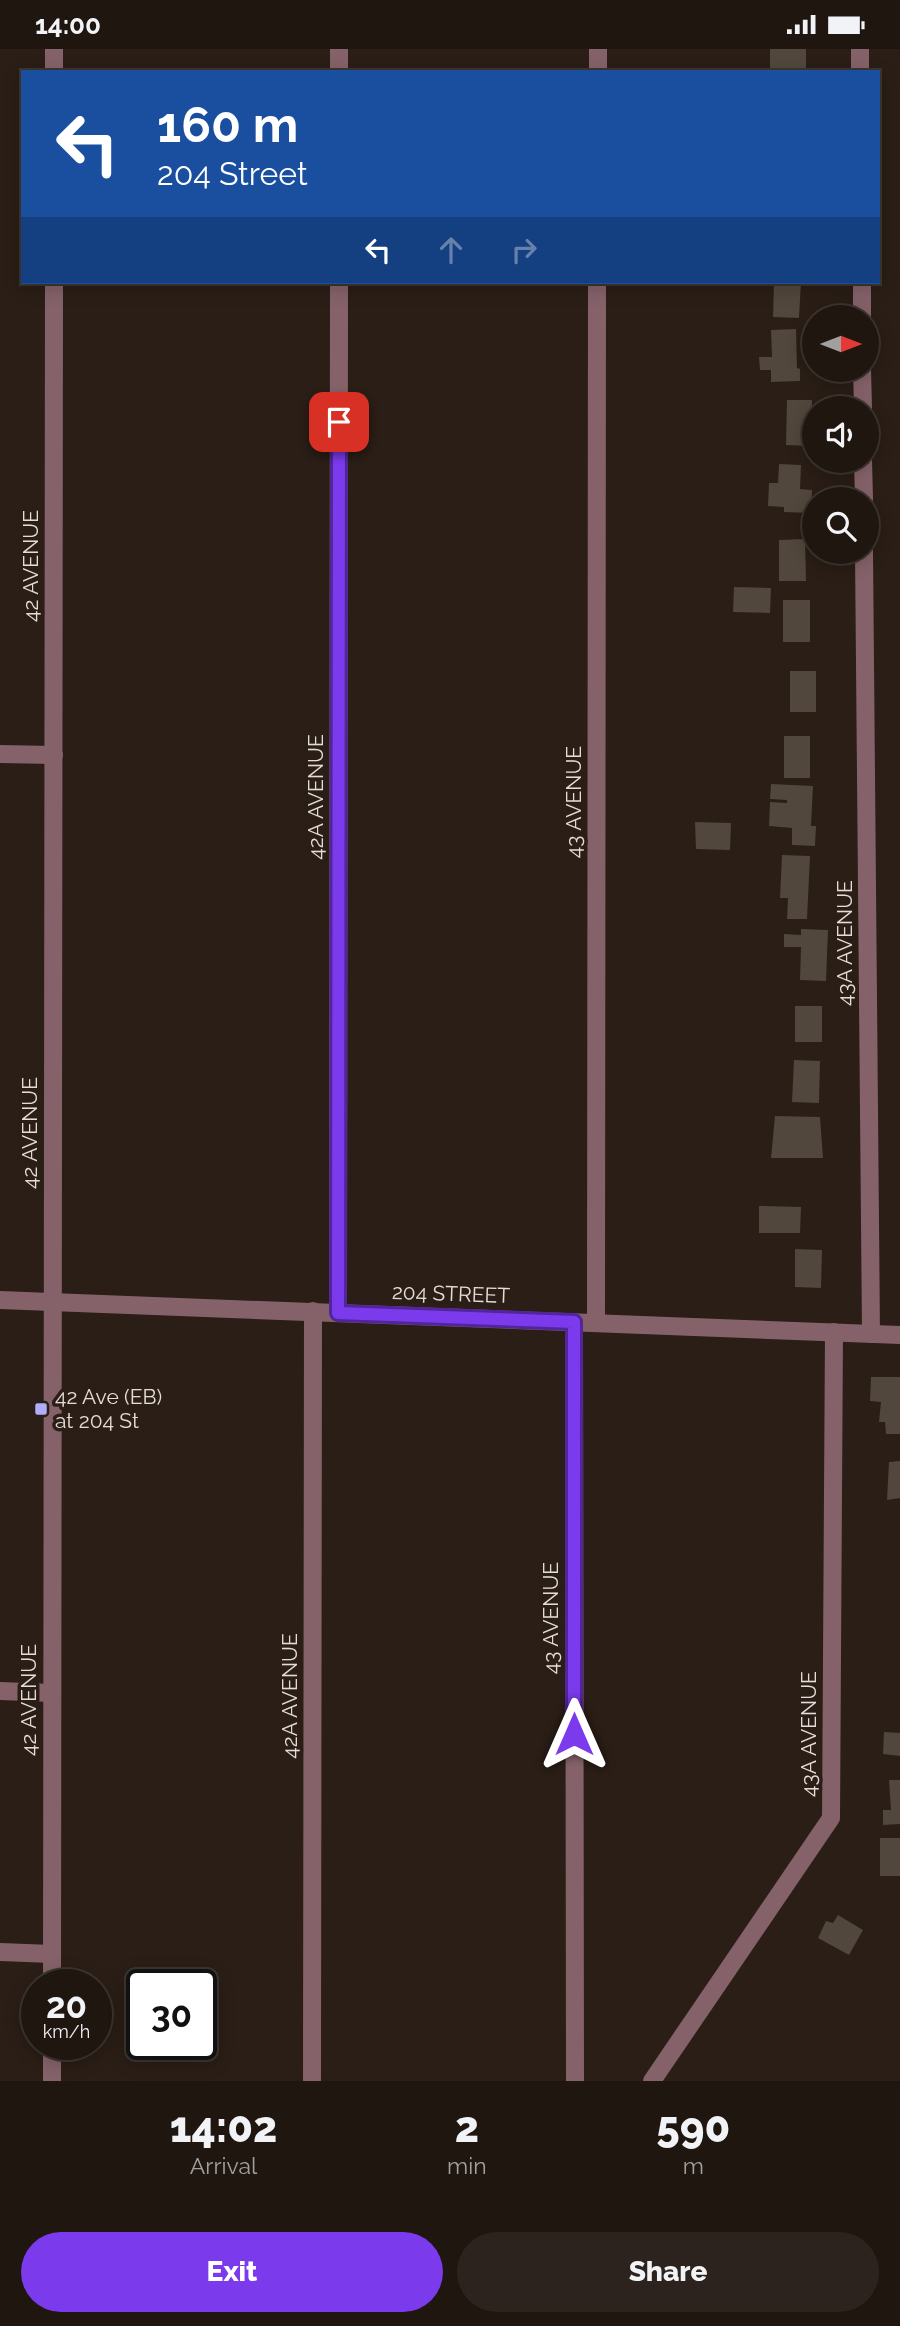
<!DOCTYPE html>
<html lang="en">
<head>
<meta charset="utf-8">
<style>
	:root { --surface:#201610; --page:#2d231e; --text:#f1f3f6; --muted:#a29f9f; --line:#3d3530; --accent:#7c3aed }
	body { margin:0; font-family:Raleway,sans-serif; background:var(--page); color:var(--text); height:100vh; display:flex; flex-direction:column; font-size:26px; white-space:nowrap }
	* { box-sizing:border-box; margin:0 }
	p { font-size:23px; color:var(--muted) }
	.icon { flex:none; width:38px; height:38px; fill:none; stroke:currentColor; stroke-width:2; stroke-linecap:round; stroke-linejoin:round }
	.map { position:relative; height:2032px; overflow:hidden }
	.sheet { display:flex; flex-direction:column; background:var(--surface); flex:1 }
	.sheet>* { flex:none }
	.guide { position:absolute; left:21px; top:21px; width:859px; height:214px; border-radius:0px; box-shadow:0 4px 18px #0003,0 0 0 2px var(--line); background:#1a4fa0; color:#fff; overflow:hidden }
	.needle { width:46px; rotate:90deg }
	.controls { position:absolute; left:802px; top:256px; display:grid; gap:14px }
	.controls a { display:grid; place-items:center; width:77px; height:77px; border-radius:50%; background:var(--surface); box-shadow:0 4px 18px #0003,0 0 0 2px var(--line); font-size:35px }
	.speed { position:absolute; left:21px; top:1920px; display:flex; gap:14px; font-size:35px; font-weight:700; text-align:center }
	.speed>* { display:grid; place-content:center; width:91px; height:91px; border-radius:50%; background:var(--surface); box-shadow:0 4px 18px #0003,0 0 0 2px var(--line); line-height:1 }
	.speed small { font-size:18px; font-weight:400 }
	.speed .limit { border:4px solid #111; border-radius:10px; background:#fff; color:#111 }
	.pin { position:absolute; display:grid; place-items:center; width:60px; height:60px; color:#fff; margin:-30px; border-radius:14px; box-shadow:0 4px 10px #0006 }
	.me { position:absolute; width:77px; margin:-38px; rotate:0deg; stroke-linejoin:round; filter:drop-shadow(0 0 5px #0008) }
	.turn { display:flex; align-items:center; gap:24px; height:147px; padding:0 21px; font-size:32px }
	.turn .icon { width:91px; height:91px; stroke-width:2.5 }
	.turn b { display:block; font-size:49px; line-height:60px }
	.lanes { display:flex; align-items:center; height:66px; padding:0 21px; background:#0003; justify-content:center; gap:35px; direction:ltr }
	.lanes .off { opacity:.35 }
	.eta { display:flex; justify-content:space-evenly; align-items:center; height:119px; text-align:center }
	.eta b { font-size:42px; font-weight:800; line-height:49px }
	.cta { display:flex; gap:14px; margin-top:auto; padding:14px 21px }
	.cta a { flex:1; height:80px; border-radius:42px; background:var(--accent); color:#fff; font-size:28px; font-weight:800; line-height:80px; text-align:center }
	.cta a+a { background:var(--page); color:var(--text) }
	.status { display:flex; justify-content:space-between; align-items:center; height:49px; padding:0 35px; background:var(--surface); direction:ltr }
	.status svg { height:19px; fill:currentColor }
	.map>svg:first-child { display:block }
	.building { fill:#51473c }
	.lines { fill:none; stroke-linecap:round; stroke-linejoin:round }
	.minor { stroke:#85626a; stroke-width:18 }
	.route-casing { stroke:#51269a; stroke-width:18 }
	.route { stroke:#7c3aed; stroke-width:12 }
	.poi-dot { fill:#b0adfa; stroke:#2a1e16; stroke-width:2.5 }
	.labels { text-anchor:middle; stroke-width:7; stroke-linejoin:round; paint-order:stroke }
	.street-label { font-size:21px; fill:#e5dcd7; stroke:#2a1e16 }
	.poi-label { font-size:21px; fill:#e5dcd7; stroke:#2a1e16; text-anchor:start }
</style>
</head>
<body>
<div class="status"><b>14:00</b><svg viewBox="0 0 49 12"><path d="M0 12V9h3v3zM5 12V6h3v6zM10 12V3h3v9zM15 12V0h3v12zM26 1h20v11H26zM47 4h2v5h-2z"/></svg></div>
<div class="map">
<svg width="900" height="2032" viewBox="0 0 900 2032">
	<rect width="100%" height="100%" fill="#2a1e16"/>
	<g class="building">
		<rect x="770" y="0" width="36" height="19"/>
		<path d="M774,233H801L799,269L773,268Z"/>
		<path d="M796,280L797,319L800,320V332L771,333V321H760L759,308H772L771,281Z"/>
		<path d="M787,351H812L811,397L786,396Z"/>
		<path d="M779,415L801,416L800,440L812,441L811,464L784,463V458L768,457L769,434H778Z"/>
		<path d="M805,490L806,532H779V491Z"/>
		<path d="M734,538L771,539L770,564L733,563Z"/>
		<rect x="783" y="551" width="27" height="42"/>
		<rect x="790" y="622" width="26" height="41"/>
		<rect x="784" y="687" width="26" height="42"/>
		<path d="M771,735L813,737L811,777H816L815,797L792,796V779L769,777L770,753L787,754V751L770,750Z"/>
		<path d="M695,773L731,774L730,801L696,800Z"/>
		<path d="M782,806L810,807L807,870H787L788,849H780Z"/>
		<path d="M801,880L828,881L826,932L800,931L801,898H784V885L801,886Z"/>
		<rect x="795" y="957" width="27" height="36"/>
		<path d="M794,1011L820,1012L819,1054L792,1053Z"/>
		<path d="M775,1067L820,1068L823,1109H771Z"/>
		<path d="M759,1157L801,1158L800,1184H759Z"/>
		<path d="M795,1200L822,1201L821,1239L795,1238Z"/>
		<path d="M871,1328H900V1385H886L885,1373H879L881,1353L870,1352Z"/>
		<path d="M900,1412V1449L887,1451L889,1413Z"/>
		<path d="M884,1683L900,1684V1707L883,1705Z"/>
		<path d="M889,1731H900V1775L883,1776V1761H891Z"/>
		<rect x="880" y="1789" width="20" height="38"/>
		<path d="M838,1866L863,1881L849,1906L818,1889L826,1872L833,1874Z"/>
	</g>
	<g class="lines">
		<g class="minor">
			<path d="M54,0V23"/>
			<path d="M860,0V23"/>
			<path d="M339,23V0"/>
			<path d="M598,23V0"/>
			<path d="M862,233V268"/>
			<path d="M862,320L863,359"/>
			<path d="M863,411L864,450"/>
			<path d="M864,502L871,1285"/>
			<path d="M0,705L54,706"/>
			<path d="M0,1251L900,1286"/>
			<path d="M338,1263L339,233"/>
			<path d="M574,1273L575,2032"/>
			<path d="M596,1274L597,233"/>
			<path d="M0,1642L52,1644"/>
			<path d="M0,1903L52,1905"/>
			<path d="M52,1936L54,233"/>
			<path d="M52,1995V2032"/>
			<path d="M312,2032L313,1262"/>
			<path d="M652,2032L831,1769L834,1283"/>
		</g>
	</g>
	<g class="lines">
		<g class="route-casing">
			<path id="route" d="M339,373L338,1264L574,1273V1685"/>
		</g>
		<use href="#route" class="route"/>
	</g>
	<rect class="poi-dot" x="34" y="1353" width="14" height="14" rx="3.5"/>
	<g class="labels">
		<g class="street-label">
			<text transform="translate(31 517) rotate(-90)" y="7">42 AVENUE</text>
			<text transform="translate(316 748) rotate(-90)" y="7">42A AVENUE</text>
			<text transform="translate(574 753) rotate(-90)" y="7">43 AVENUE</text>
			<text transform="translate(845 894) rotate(-90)" y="7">43A AVENUE</text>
			<text transform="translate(30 1084) rotate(-90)" y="7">42 AVENUE</text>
			<text transform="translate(451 1245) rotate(2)" y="7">204 STREET</text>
			<text transform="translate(551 1569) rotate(-90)" y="7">43 AVENUE</text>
			<text transform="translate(290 1647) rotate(-90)" y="7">42A AVENUE</text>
			<text transform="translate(29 1651) rotate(-90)" y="7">42 AVENUE</text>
			<text transform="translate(809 1685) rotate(-90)" y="7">43A AVENUE</text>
		</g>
		<g class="poi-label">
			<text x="55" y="1355">42 Ave (EB)<tspan x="55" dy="24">at 204 St</tspan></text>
		</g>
	</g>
</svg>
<div class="controls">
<a><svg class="needle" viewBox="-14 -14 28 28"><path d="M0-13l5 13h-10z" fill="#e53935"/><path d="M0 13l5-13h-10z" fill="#a29f9f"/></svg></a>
<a><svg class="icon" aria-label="sound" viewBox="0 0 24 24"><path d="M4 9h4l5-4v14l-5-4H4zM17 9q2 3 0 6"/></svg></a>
<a><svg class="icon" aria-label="search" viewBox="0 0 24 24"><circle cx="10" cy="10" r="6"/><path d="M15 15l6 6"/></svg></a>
</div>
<div class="speed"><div>20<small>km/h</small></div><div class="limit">30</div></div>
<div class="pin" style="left:339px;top:373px;background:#d93025"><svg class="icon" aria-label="arrive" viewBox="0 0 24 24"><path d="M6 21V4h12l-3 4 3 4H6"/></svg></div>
<svg class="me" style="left:574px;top:1685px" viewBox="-20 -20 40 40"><path d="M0-17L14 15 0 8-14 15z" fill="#7c3aed" stroke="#fff" stroke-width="4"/></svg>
<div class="guide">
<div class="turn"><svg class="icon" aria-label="left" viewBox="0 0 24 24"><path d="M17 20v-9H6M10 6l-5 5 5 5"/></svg><div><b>160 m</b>204 Street</div></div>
<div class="lanes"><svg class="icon" aria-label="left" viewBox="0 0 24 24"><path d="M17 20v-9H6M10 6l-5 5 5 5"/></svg><svg class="icon off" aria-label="ahead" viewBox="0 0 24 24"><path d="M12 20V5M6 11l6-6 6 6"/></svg><svg class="icon off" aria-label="right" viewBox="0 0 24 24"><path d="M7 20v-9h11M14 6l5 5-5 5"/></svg></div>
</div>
</div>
<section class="sheet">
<div class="eta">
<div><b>14:02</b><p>Arrival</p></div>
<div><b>2</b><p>min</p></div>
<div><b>590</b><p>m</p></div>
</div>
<div class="cta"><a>Exit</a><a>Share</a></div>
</section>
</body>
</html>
